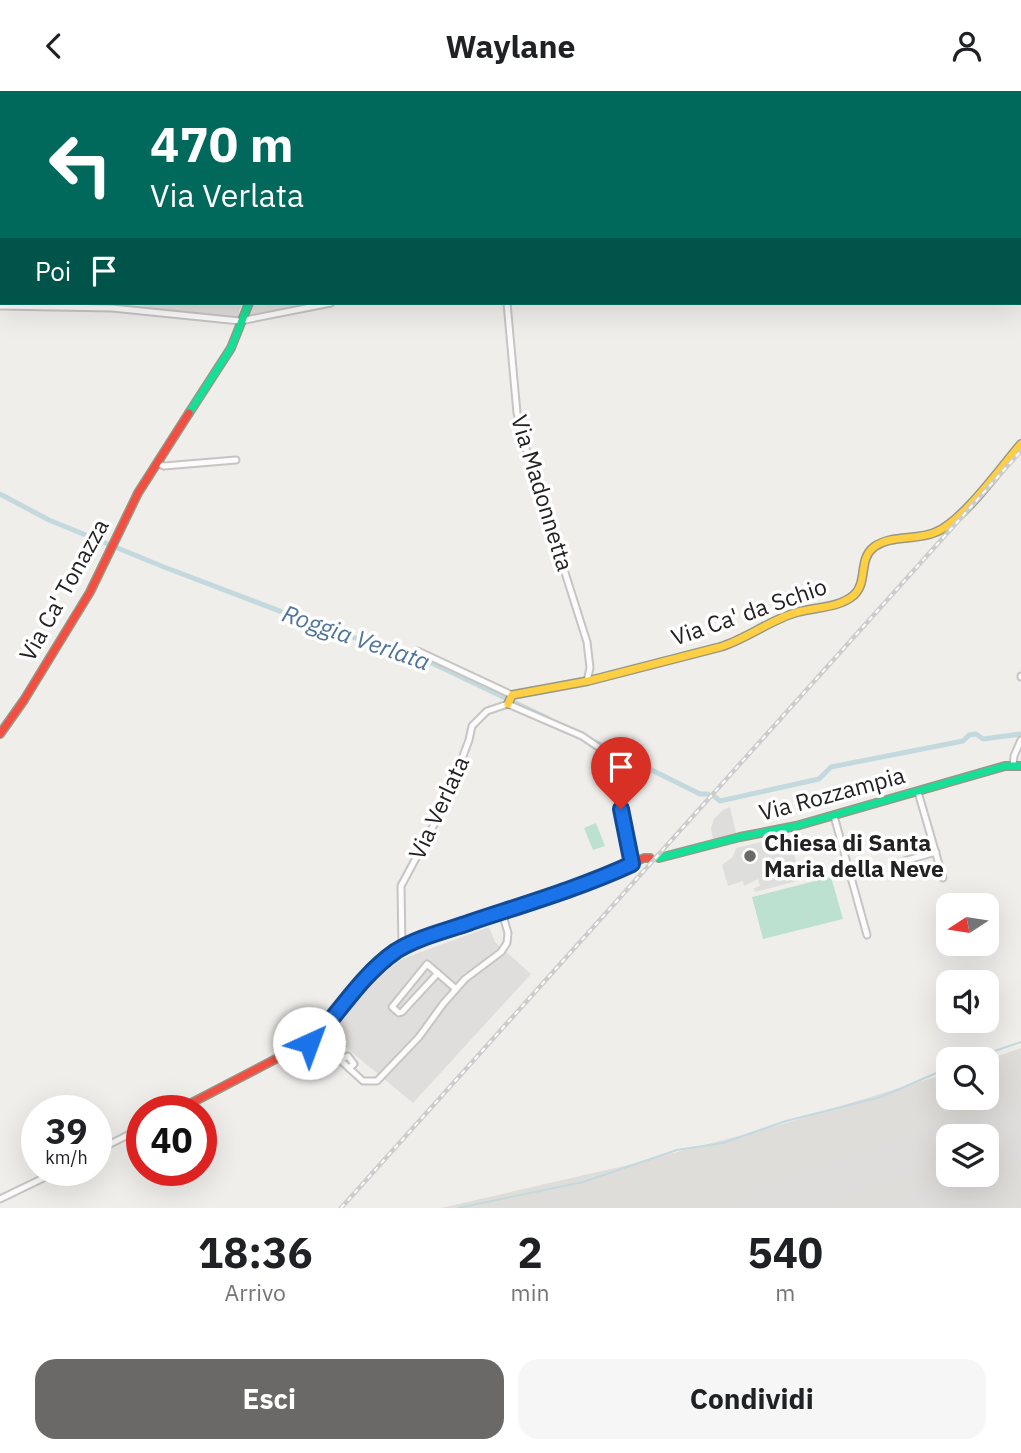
<!DOCTYPE html>
<html lang="it">
<head>
<meta charset="utf-8">
<style>
	:root { --surface:#fff; --page:#f6f6f6; --text:#202124; --muted:#757577; --accent:#6a6968 }
	body { margin:0; font-family:"IBM Plex Sans",sans-serif; background:var(--page); color:var(--text); height:100vh; display:flex; flex-direction:column; font-size:26px; white-space:nowrap }
	* { box-sizing:border-box; margin:0 }
	p { font-size:23px; color:var(--muted) }
	.icon { flex:none; width:38px; height:38px; fill:none; stroke:currentColor; stroke-width:2; stroke-linecap:round; stroke-linejoin:round }
	.map { position:relative; height:1117px; overflow:hidden }
	.side { display:flex; flex-direction:column; background:var(--surface); flex:1 }
	.side>* { flex:none }
	.hud { position:absolute; left:0px; top:0px; width:1022px; height:214px; box-shadow:0 7px 28px #0002; background:#00695c; color:#fff; overflow:hidden }
	.needle { width:46px; rotate:258deg }
	.buttons { position:absolute; left:936px; top:802px; display:grid; gap:14px }
	.buttons a { display:grid; place-items:center; width:63px; height:63px; border-radius:14px; background:var(--surface); box-shadow:0 7px 28px #0002; font-size:35px }
	.speed { position:absolute; left:21px; top:1004px; display:flex; gap:14px; font-size:35px; font-weight:700; text-align:center }
	.speed>* { display:grid; place-content:center; width:91px; height:91px; border-radius:50%; background:var(--surface); box-shadow:0 7px 28px #0002; line-height:1 }
	.speed small { font-size:18px; font-weight:400 }
	.speed .limit { border:10px solid #d22; background:#fff; color:#111 }
	.pin { position:absolute; display:grid; place-items:center; width:60px; height:60px; color:#fff; margin:-72px -30px; border-radius:50% 50% 50% 0; rotate:-45deg; box-shadow:0 0 7px #0007 }
	.pin .icon { rotate:45deg }
	.me { position:absolute; width:77px; margin:-38px; rotate:43deg; stroke-linejoin:round; filter:drop-shadow(0 0 5px #0008) }
	.turn { display:flex; align-items:center; gap:24px; height:147px; padding:0 35px; font-size:32px }
	.turn .icon { width:91px; height:91px; stroke-width:2.5 }
	.turn b { display:block; font-size:49px; line-height:60px }
	.then { display:flex; align-items:center; height:66px; padding:0 35px; background:#0003; gap:14px; font-size:26px }
	.eta { display:flex; justify-content:space-evenly; align-items:center; height:119px; text-align:center }
	.eta b { font-size:42px; font-weight:700; line-height:49px }
	.primary-button { display:flex; gap:14px; margin-top:auto; padding:14px 35px }
	.primary-button a { flex:1; height:80px; border-radius:21px; background:var(--accent); color:#fff; font-size:28px; font-weight:700; line-height:80px; text-align:center }
	.primary-button a+a { background:var(--page); color:var(--text) }
	header { display:flex; justify-content:space-between; align-items:center; height:91px; padding:0 35px; background:var(--surface); font-size:32px; font-weight:700 }
	.map>svg:first-child { display:block }
	.residential { fill:#dfdedc }
	.religious { fill:#dededc }
	.airport { fill:#dfddda; fill-rule:evenodd }
	.farmland { fill:#e9e9dd }
	.pitch { fill:#bce1d1 }
	.parking { fill:#dedddc }
	.lines { fill:none; stroke-linecap:round; stroke-linejoin:round }
	.stream { stroke:#c3d9de; stroke-width:2 }
	.canal { stroke:#c3d9de; stroke-width:5 }
	.taxiway { stroke:#dedddc; stroke-width:14 }
	.runway { stroke:#dedddc; stroke-width:37 }
	.street-casing { stroke:#c6c5c3; stroke-width:9 }
	.fast-casing { stroke:#979885; stroke-width:10 }
	.slow-casing { stroke:#979885; stroke-width:10 }
	.jam-casing { stroke:#979885; stroke-width:10 }
	.street { stroke:#fdfcfc; stroke-width:5 }
	.fast { stroke:#16e098; stroke-width:7 }
	.slow { stroke:#ffcf43; stroke-width:7 }
	.jam { stroke:#f24e42; stroke-width:7 }
	.rail-casing { stroke:#ccc; stroke-width:4.5 }
	.rail { stroke:#fff; stroke-width:2; stroke-dasharray:5; stroke-linecap:butt }
	.route-casing { stroke:#114b97; stroke-width:18 }
	.route { stroke:#1a73e8; stroke-width:12 }
	.poi-dot { fill:#6a6968; stroke:#fff; stroke-width:2.5 }
	.labels { text-anchor:middle; stroke-width:7; stroke-linejoin:round; paint-order:stroke }
	.street-label { font-size:23px; fill:#222; stroke:#fff }
	.poi-label { font-size:23px; font-weight:bold; fill:#222; stroke:#fff; text-anchor:start }
	.water-label { font-size:24px; font-style:italic; fill:#517599; stroke:#fff }
</style>
</head>
<body>
<header><svg class="icon" aria-label="back" viewBox="0 0 24 24"><path d="M15 5l-7 7 7 7"/></svg>Waylane<svg class="icon" aria-label="person" viewBox="0 0 24 24"><circle cx="12" cy="8" r="4"/><path d="M4 21q1-7 8-7t8 7"/></svg></header>
<div class="map">
<svg width="1021" height="1117" viewBox="0 0 1021 1117">
	<rect width="100%" height="100%" fill="#f0eeeb"/>
	<g class="residential">
		<path d="M144,212H244L239,219L240,230L143,221Z"/>
		<path d="M250,212H309V215L245,229Z"/>
		<path d="M489,836L495,851L531,883L413,1012L330,943L363,898L402,868Z"/>
	</g>
	<path class="religious" d="M789,744L801,789L755,801L754,797L760,795L758,788L744,795L743,790L728,795L722,774L733,766L736,757Z"/>
	<path class="airport" d="M1021,957V1117H441L628,1074L776,1035L948,982V1006H987V969ZM948,1045H987V1083H948Z"/>
	<g class="farmland">
		<path d="M0,0H177V2H2V212H144L143,221L0,216Z"/>
		<path d="M237,0H388L236,2Z"/>
		<path d="M395,0H764V2H394Z"/>
		<path d="M822,0H1021V24L1020,2Z"/>
	</g>
	<g class="pitch">
		<path d="M596,732L605,755L593,759L584,737Z"/>
		<path d="M831,786L843,828L763,848L752,806Z"/>
	</g>
	<path class="parking" d="M730,716L736,742L713,748L711,737L714,728L723,719Z"/>
	<g class="lines">
		<g class="stream">
			<path d="M331,2L339,1"/>
			<path d="M490,2L502,0"/>
			<path d="M0,28H2"/>
			<path d="M971,968L1021,951"/>
			<path d="M458,1117L583,1091L677,1059L723,1052L786,1030L881,1006L948,977"/>
		</g>
		<g class="canal">
			<path d="M0,403L49,429L164,476L319,535L434,573L547,627"/>
			<path d="M593,650L700,703H708"/>
			<path d="M715,706L720,710L819,688L831,676L963,650L969,644L976,643L983,648L1021,643"/>
		</g>
		<g class="taxiway">
			<path d="M987,1077L990,1070L1021,1061"/>
			<path d="M895,1117L976,1089L982,1083"/>
		</g>
		<g class="runway">
			<path d="M967,1045L1021,1026"/>
			<path d="M757,1117L948,1051"/>
		</g>
		<g class="street-casing">
			<g id="street">
				<path d="M392,2L394,0"/>
				<path d="M1020,142H1021"/>
				<path d="M507,212L517,322L528,365L587,551L590,577L587,590"/>
				<path d="M0,215L112,217L240,230L331,212"/>
				<path d="M157,372L164,375L236,369"/>
				<path d="M418,560L512,604"/>
				<path d="M1021,585V586"/>
				<path d="M1013,674L1014,665L1021,649"/>
				<path d="M918,701L943,787"/>
				<path d="M834,725L867,844"/>
				<path d="M893,773L936,761"/>
				<path d="M402,857L401,795L445,713L469,649L472,635L487,620L508,613L582,645L604,660L616,675L623,736L632,773"/>
				<path d="M438,882L402,921L399,922L392,916L427,873L456,898"/>
				<path d="M316,947L363,990H377L419,946L443,913L465,888L501,861L507,852L508,842L502,821"/>
				<path d="M340,969L348,965L354,973L349,977"/>
				<path d="M96,1060L142,1037"/>
				<path d="M0,1108L58,1080"/>
			</g>
		</g>
		<g class="fast-casing">
			<g id="fast">
				<path d="M189,322L231,257L249,212"/>
				<path d="M659,767L740,746L796,735L1005,675H1021"/>
			</g>
		</g>
		<g class="slow-casing">
			<path id="slow" d="M508,613L512,604L588,590L720,556C747,548 771,528 798,521C816,516 839,517 854,504C868,491 858,468 874,456C892,443 916,450 936,441C963,430 1001,376 1021,353"/>
		</g>
		<g class="jam-casing">
			<g id="jam">
				<path d="M0,643L24,609L90,501L138,402L189,322"/>
				<path d="M176,1020L316,947L364,889L385,869L405,855L433,843L581,794L644,767H650"/>
			</g>
		</g>
		<use href="#street" class="street"/>
		<use href="#fast" class="fast"/>
		<use href="#slow" class="slow"/>
		<use href="#jam" class="jam"/>
		<g class="rail-casing">
			<path id="rail" d="M341,1117L1021,360"/>
		</g>
		<use href="#rail" class="rail"/>
	</g>
	<g class="lines">
		<g class="route-casing">
			<path id="route" d="M309,952L316,947C342,917 363,883 396,860C418,846 446,840 471,831C525,813 580,797 632,773L621,718"/>
		</g>
		<use href="#route" class="route"/>
	</g>
	<circle class="poi-dot" cx="750" cy="765" r="7"/>
	<g class="labels">
		<g class="street-label">
			<text transform="translate(542 402) rotate(73)" y="8">Via Madonnetta</text>
			<text transform="translate(64 499) rotate(-61)" y="8">Via Ca' Tonazza</text>
			<text transform="translate(749 521) rotate(-19)" y="8">Via Ca' da Schio</text>
			<text transform="translate(832 703) rotate(-15)" y="8">Via Rozzampia</text>
			<text transform="translate(439 717) rotate(-65)" y="8">Via Verlata</text>
		</g>
		<g class="poi-label">
			<text x="764" y="760">Chiesa di Santa<tspan x="764" dy="26">Maria della Neve</tspan></text>
		</g>
		<g class="water-label">
			<text transform="translate(356 547) rotate(19)" y="8">Roggia Verlata</text>
		</g>
	</g>
</svg>
<div class="buttons">
<a><svg class="needle" viewBox="-14 -14 28 28"><path d="M0-13l5 13h-10z" fill="#e53935"/><path d="M0 13l5-13h-10z" fill="#757577"/></svg></a>
<a><svg class="icon" aria-label="sound" viewBox="0 0 24 24"><path d="M4 9h4l5-4v14l-5-4H4zM17 9q2 3 0 6"/></svg></a>
<a><svg class="icon" aria-label="search" viewBox="0 0 24 24"><circle cx="10" cy="10" r="6"/><path d="M15 15l6 6"/></svg></a>
<a><svg class="icon" aria-label="layers" viewBox="0 0 24 24"><path d="M12 4l9 5-9 5-9-5zM3 14l9 5 9-5"/></svg></a>
</div>
<div class="speed"><div>39<small>km/h</small></div><div class="limit">40</div></div>
<div class="pin" style="left:621px;top:718px;background:#d93025"><svg class="icon" aria-label="arrive" viewBox="0 0 24 24"><path d="M6 21V4h12l-3 4 3 4H6"/></svg></div>
<svg class="me" style="left:309px;top:952px" viewBox="-20 -20 40 40"><circle r="19" fill="#fff"/><path d="M0-13L10 11 0 6-10 11z" fill="#1a73e8"/></svg>
<div class="hud">
<div class="turn"><svg class="icon" aria-label="left" viewBox="0 0 24 24"><path d="M17 20v-9H6M10 6l-5 5 5 5"/></svg><div><b>470 m</b>Via Verlata</div></div>
<div class="then">Poi<svg class="icon" aria-label="arrive" viewBox="0 0 24 24"><path d="M6 21V4h12l-3 4 3 4H6"/></svg></div>
</div>
</div>
<section class="side">
<div class="eta">
<div><b>18:36</b><p>Arrivo</p></div>
<div><b>2</b><p>min</p></div>
<div><b>540</b><p>m</p></div>
</div>
<div class="primary-button"><a>Esci</a><a>Condividi</a></div>
</section>
</body>
</html>
